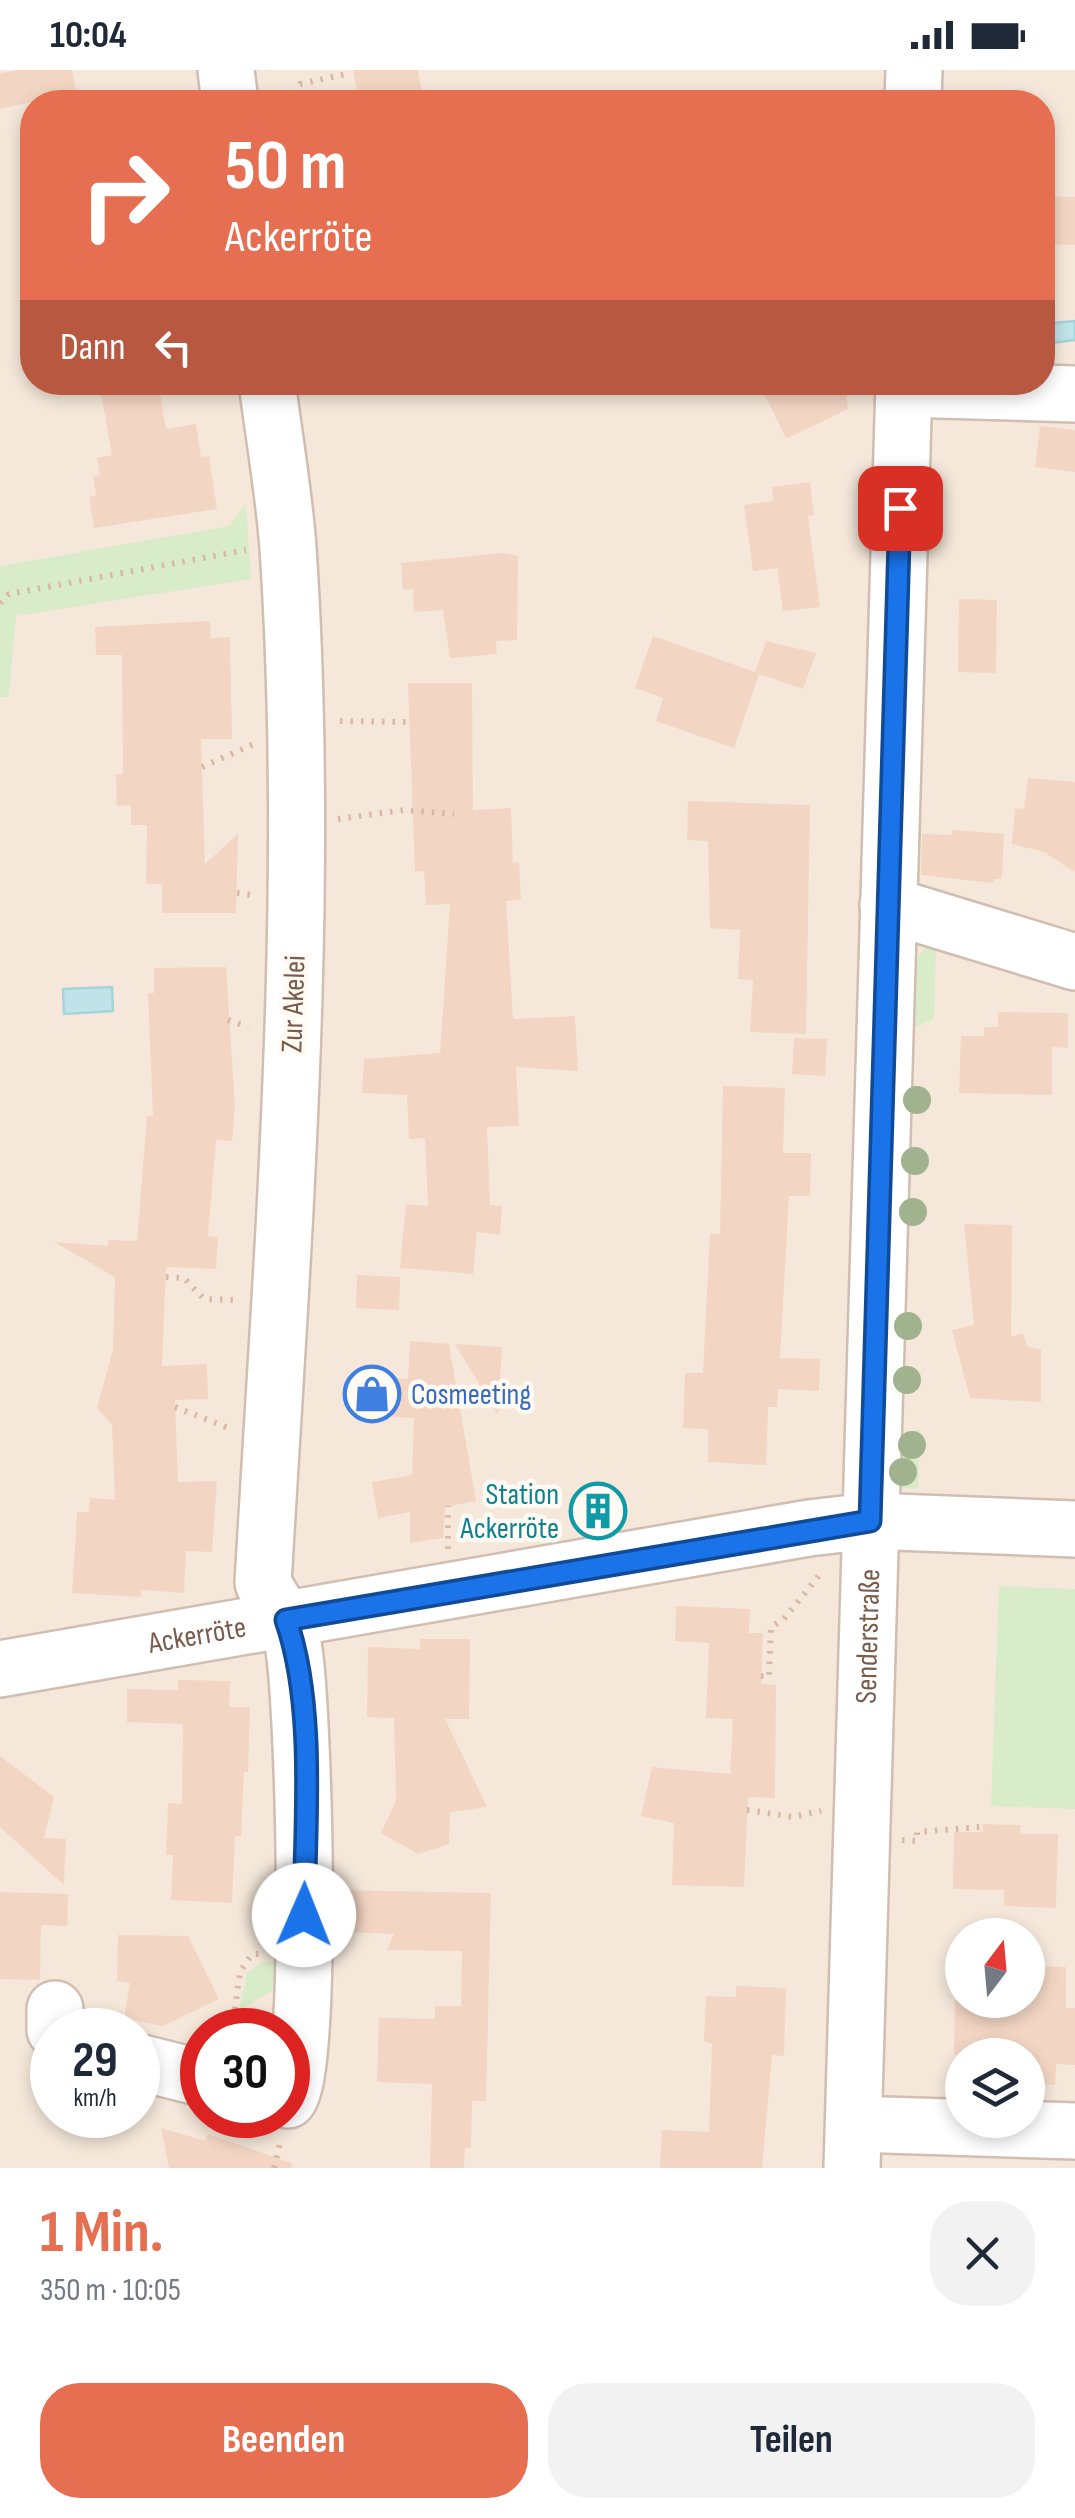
<!DOCTYPE html>
<html lang="de">
<head>
<meta charset="utf-8">
<style>
	:root { --surface:#fff; --page:#f2f2f3; --text:#1f2937; --muted:#747a83; --accent:#e76f51 }
	body { margin:0; font-family:"Sofia Sans Condensed",sans-serif; background:var(--page); color:var(--text); height:100vh; display:flex; flex-direction:column; font-size:38px; white-space:nowrap }
	* { box-sizing:border-box; margin:0 }
	p { font-size:32px; color:var(--muted) }
	.icon { flex:none; width:55px; height:55px; fill:none; stroke:currentColor; stroke-width:2; stroke-linecap:round; stroke-linejoin:round }
	.map { position:relative; height:2098px; overflow:hidden }
	.details { display:flex; flex-direction:column; background:var(--surface); flex:1 }
	.details>* { flex:none }
	.banner { position:absolute; left:20px; top:20px; width:1035px; height:305px; border-radius:40px; box-shadow:0 5px 15px #0003; background:#e76f51; color:#fff; overflow:hidden }
	.needle { width:65px; rotate:16deg }
	.fabs { position:absolute; left:945px; top:1848px; display:grid; gap:20px }
	.fabs a { display:grid; place-items:center; width:100px; height:100px; border-radius:50%; background:var(--surface); box-shadow:0 5px 15px #0003; font-size:50px }
	.speed { position:absolute; left:30px; top:1938px; display:flex; gap:20px; font-size:50px; font-weight:700; text-align:center }
	.speed>* { display:grid; place-content:center; width:130px; height:130px; border-radius:50%; background:var(--surface); box-shadow:0 5px 15px #0003; line-height:1 }
	.speed small { font-size:25px; font-weight:400 }
	.speed .limit { border:15px solid #d22; background:#fff; color:#111 }
	.pin { position:absolute; display:grid; place-items:center; width:85px; height:85px; color:#fff; margin:-42px; border-radius:20px; box-shadow:0 5px 15px #0006 }
	.me { position:absolute; width:110px; margin:-55px; rotate:1deg; stroke-linejoin:round; filter:drop-shadow(0 0 8px #0008) }
	.turn { display:flex; align-items:center; gap:35px; height:210px; padding:0 40px; font-size:45px }
	.turn .icon { width:130px; height:130px; stroke-width:2.5 }
	.turn b { display:block; font-size:70px; line-height:85px }
	.then { display:flex; align-items:center; height:95px; padding:0 40px; background:#0003; gap:20px; font-size:38px }
	.round { display:grid; place-items:center; flex:none; width:105px; height:105px; border-radius:40px; background:var(--page) }
	.summary { display:flex; align-items:center; justify-content:space-between; height:170px; padding:0 40px }
	h1 { font-size:60px; font-weight:700; line-height:75px; color:var(--accent) }
	.action { display:flex; gap:20px; margin-top:auto; padding:20px 40px }
	.action a { flex:1; height:115px; border-radius:40px; background:var(--accent); color:#fff; font-size:40px; font-weight:700; line-height:115px; text-align:center }
	.action a+a { background:var(--page); color:var(--text) }
	.status { display:flex; justify-content:space-between; align-items:center; height:70px; padding:0 50px; background:var(--surface); direction:ltr }
	.status svg { height:28px; fill:currentColor }
	.map>svg:first-child { display:block }
	.residential { fill:#f5e8da; fill-rule:evenodd }
	.green { fill:#d8ecc9 }
	.water { fill:#bfe3e8; stroke:#a5d3da; stroke-width:2.5 }
	.building { fill:#f3d5c3 }
	.lines { fill:none; stroke-linecap:round; stroke-linejoin:round }
	.minor-casing { stroke:#d1beb0; stroke-width:60 }
	.path { stroke:#d9b8a5; stroke-width:6; stroke-dasharray:2.5 8; stroke-linecap:butt }
	.minor { stroke:#fff; stroke-width:55 }
	.tree { fill:#a0b28e }
	.route-casing { stroke:#114b97; stroke-width:25 }
	.route { stroke:#1a73e8; stroke-width:18 }
	.labels { text-anchor:middle; stroke-width:9; stroke-linejoin:round; paint-order:stroke }
	.street-label { font-size:30px; fill:#7a5c4d; stroke:#fffaf3 }
	.shop-label { font-size:30px; fill:#366cbe; stroke:#fffaf3; text-anchor:start }
	.culture-label { font-size:30px; fill:#0d838f; stroke:#fffaf3; text-anchor:end }
</style>
</head>
<body>
<div class="status"><b>10:04</b><svg viewBox="0 0 49 12"><path d="M0 12V9h3v3zM5 12V6h3v6zM10 12V3h3v9zM15 12V0h3v12zM26 1h20v11H26zM47 4h2v5h-2z"/></svg></div>
<div class="map">
<svg width="1075" height="2098" viewBox="0 0 1075 2098">
	<rect width="100%" height="100%" fill="#fdf6ec"/>
	<path class="residential" d="M0,0H1075V2098H0ZM32,32H1042V312H32ZM962,1865H1028V1930H962ZM52,1960H138V2045H52ZM202,1960H288V2045H202ZM962,1985H1028V2050H962Z"/>
	<g class="green">
		<path d="M246,434L251,509L16,546L9,627H0V496L229,456Z"/>
		<path d="M936,874L934,949L903,963C907,936 903,882 936,874Z"/>
		<path d="M920,1359L918,1419L893,1418L890,1371Z"/>
		<path d="M999,1516L1075,1519V1739L991,1736Z"/>
		<path d="M262,1892H291L290,1909L239,1941L247,1903Z"/>
	</g>
	<g class="water">
		<path d="M1075,251V270L1043,274V254Z"/>
		<path d="M112,917L113,941L64,944L63,919Z"/>
	</g>
	<g class="building">
		<path d="M19,0H72L78,32H32L0,39V3Z"/>
		<path d="M353,0H418L424,32H359Z"/>
		<path d="M1042,126L1075,127V175L1042,174Z"/>
		<path d="M99,312H158L166,359L196,354L201,387L209,386L217,439L94,458L89,427L96,425L93,406L100,405L97,388L112,385Z"/>
		<path d="M759,312H845L848,339L786,369Z"/>
		<path d="M1040,356L1075,360V402L1035,397Z"/>
		<path d="M810,412L814,445L808,446L820,537L783,541L777,498L753,501L744,435L773,431L772,417Z"/>
		<path d="M502,483L518,486L517,570L496,571L497,584L450,588L443,540L414,542L413,519L403,520L401,493Z"/>
		<path d="M959,529L997,530L996,603L958,602Z"/>
		<path d="M210,551L211,568L230,567L232,669H201L205,794L238,764L236,843H162V814H146L147,755H131V735L117,736L116,704H123L122,585H96L95,557Z"/>
		<path d="M653,566L755,602L766,571L816,583L803,619L759,604L734,678L656,651L663,628L635,618Z"/>
		<path d="M408,613H472L473,740L511,738L513,793L519,792L521,830L506,831L513,949L575,946L578,1001L516,997L519,1056L487,1057L490,1135L502,1136L500,1165L477,1162L473,1204L400,1198L406,1134L428,1136L425,1068L409,1069L407,1025L362,1023L364,989L440,983L450,834L426,835L424,801L415,802Z"/>
		<path d="M1028,708L1075,712V802L1044,782L1012,774L1015,738L1024,739Z"/>
		<path d="M688,731L810,735L806,964L750,962L753,910L738,909L740,860L710,858L708,771L687,770Z"/>
		<path d="M952,760L1004,764L1002,809H994V813L921,805L922,764L952,765Z"/>
		<path d="M226,897L235,1036L232,1071L216,1070L208,1166L218,1167L216,1199L166,1197L162,1296L207,1294L208,1329L175,1330L178,1412L217,1411L212,1482L186,1481L184,1523L141,1520V1527L72,1523L77,1442H89L90,1428L115,1430L112,1355L97,1338L113,1279L115,1207L54,1172L108,1176V1170L137,1171L147,1046L153,1047L148,923H154V898Z"/>
		<path d="M998,942L1068,943V978L1052,977V1025L959,1023L961,966H984V957H998Z"/>
		<path d="M794,968L827,969L825,1006L792,1004Z"/>
		<path d="M723,1016L785,1018L783,1083H811L810,1126H789L780,1288L820,1289L819,1321L778,1319L777,1337H768L766,1395L708,1392V1359L683,1358L685,1303H703L710,1163L720,1164Z"/>
		<path d="M964,1154L1012,1155L1011,1267L1023,1263L1027,1276L1041,1280V1332L970,1328L952,1260L974,1255Z"/>
		<path d="M357,1205L400,1207L399,1240L356,1238Z"/>
		<path d="M410,1271L449,1274L476,1431L445,1437L443,1468L410,1473V1442L378,1448L372,1412L412,1405L414,1348L363,1345L365,1306L408,1309Z"/>
		<path d="M455,1274L502,1277L498,1345Z"/>
		<path d="M676,1536L750,1539L749,1563H763L761,1614L776,1615L775,1728L748,1727L744,1817L672,1815L674,1753L641,1746L652,1697L730,1704L733,1649L706,1648L709,1573L675,1571Z"/>
		<path d="M420,1569H470L469,1649H445L487,1737L450,1742L449,1774L418,1784L381,1763L396,1730L394,1648L367,1647L368,1577L420,1579Z"/>
		<path d="M178,1610L230,1611L229,1637H250L248,1702H244L241,1766H235L232,1833L171,1830L173,1785H166L168,1733L182,1734L183,1654L127,1652V1619L178,1620Z"/>
		<path d="M0,1686L54,1727L44,1768L66,1769L64,1815L0,1757Z"/>
		<path d="M983,1754L1021,1755L1020,1764H1058L1056,1838L1004,1836V1820L953,1819L954,1762H983Z"/>
		<path d="M336,1820L491,1823L486,2031H472L471,2078H465L464,2098H430L432,2014L377,2012L379,1948L435,1949V1936H461L462,1881L387,1880L394,1864L347,1862L348,1853H335Z"/>
		<path d="M0,1822L68,1824L67,1856L41,1855L40,1910L0,1909Z"/>
		<path d="M118,1865L188,1866L219,1929L163,1956L124,1948L130,1913L117,1911Z"/>
		<path d="M1028,1896L1066,1897V1938H1075V1995L1056,1994L1055,2015L1028,2014V1985H954L955,1930H1028Z"/>
		<path d="M736,1916L786,1918L784,1986L772,1985L762,2098H660L662,2060L709,2062L712,1974L704,1971L706,1926L736,1927Z"/>
		<path d="M161,2058L205,2071L208,2064L292,2093L291,2098H169Z"/>
	</g>
	<g class="lines">
		<g class="minor-casing">
			<g id="minor">
				<path d="M226,0L230,32"/>
				<path d="M913,32L914,0"/>
				<path d="M267,312C274,367 284,423 288,478C311,822 283,1169 263,1513C273,1533 289,1551 293,1574C304,1629 314,2006 288,2030"/>
				<path d="M904,319L1075,324"/>
				<path d="M888,835L1075,892"/>
				<path id="s1" d="M0,1599L809,1458L869,1451L1075,1459"/>
				<path d="M55,1960V1939"/>
				<path d="M138,1992L202,2008"/>
				<path d="M854,2054L1075,2061"/>
				<path id="s2" d="M852,2098L904,312"/>
			</g>
		</g>
		<g class="path">
			<path d="M289,32L300,14L351,3"/>
			<path d="M0,533L9,524L246,480"/>
			<path d="M340,651L409,652"/>
			<path d="M202,697L254,674"/>
			<path d="M338,749L405,740L454,744"/>
			<path d="M237,823L251,825"/>
			<path d="M228,950L248,957"/>
			<path d="M166,1207L184,1208L204,1229L238,1230"/>
			<path d="M175,1337L231,1359"/>
			<path d="M448,1479V1436"/>
			<path d="M761,1606L769,1607L771,1557L784,1549L821,1503"/>
			<path d="M747,1740L793,1747L821,1741"/>
			<path d="M902,1770L917,1771V1762L980,1757"/>
			<path d="M232,1960L240,1902L252,1884H262"/>
			<path d="M274,2098L280,2073"/>
		</g>
		<use href="#minor" class="minor"/>
	</g>
	<g class="tree">
		<circle cx="917" cy="1030" r="14"/>
		<circle cx="915" cy="1091" r="14"/>
		<circle cx="913" cy="1142" r="14"/>
		<circle cx="908" cy="1256" r="14"/>
		<circle cx="907" cy="1310" r="14"/>
		<circle cx="912" cy="1375" r="14"/>
		<circle cx="903" cy="1402" r="14"/>
	</g>
	<g class="lines">
		<g class="route-casing">
			<path id="route" d="M304,1845C305,1755 316,1635 286,1550L870,1451L900,438"/>
		</g>
		<use href="#route" class="route"/>
	</g>
	<defs>
		<g id="shop-ring" transform="scale(2.875)"><circle r="9.5" fill="#fffaf3" stroke="#3f7fe0" stroke-width="1.5"/><path d="M-5-2.5h2.3a2.7 3.5 0 0 1 5.4 0H5L5.5 6h-11ZM-1.5-2.5h3a1.5 2.3 0 0 0-3 0Z" fill="#3f7fe0"/></g>
		<g id="building-ring" transform="scale(2.875)"><circle r="9.5" fill="#fffaf3" stroke="#0f9aa8" stroke-width="1.5"/><path d="M-4-6H4V6H1V3H-1V6H-4ZM-2.5-4.3h1.7v1.8h-1.7ZM.8-4.3h1.7v1.8H.8ZM-2.5-1h1.7V.8h-1.7ZM.8-1h1.7V.8H.8Z" fill="#0f9aa8"/></g>
	</defs>
	<g fill-rule="evenodd">
		<use href="#shop-ring" x="372" y="1324"/>
		<use href="#building-ring" x="598" y="1441"/>
	</g>
	<g class="labels">
		<g class="street-label">
			<text transform="translate(293 934) rotate(-88)" y="10">Zur Akelei</text>
			<text dy="10" stroke="none"><textPath href="#s1" startOffset="200">Ackerröte</textPath></text>
			<text dy="10" stroke="none"><textPath href="#s2" startOffset="532">Senderstraße</textPath></text>
		</g>
		<g class="shop-label">
			<text x="411" y="1334">Cosmeeting</text>
		</g>
		<g class="culture-label">
			<text x="559" y="1434">Station<tspan x="559" dy="34">Ackerröte</tspan></text>
		</g>
	</g>
</svg>
<div class="fabs">
<a><svg class="needle" viewBox="-14 -14 28 28"><path d="M0-13l5 13h-10z" fill="#e53935"/><path d="M0 13l5-13h-10z" fill="#747a83"/></svg></a>
<a><svg class="icon" aria-label="layers" viewBox="0 0 24 24"><path d="M12 4l9 5-9 5-9-5zM3 14l9 5 9-5"/></svg></a>
</div>
<div class="speed"><div>29<small>km/h</small></div><div class="limit">30</div></div>
<div class="pin" style="left:900px;top:438px;background:#d93025"><svg class="icon" aria-label="arrive" viewBox="0 0 24 24"><path d="M6 21V4h12l-3 4 3 4H6"/></svg></div>
<svg class="me" style="left:304px;top:1845px" viewBox="-20 -20 40 40"><circle r="19" fill="#fff"/><path d="M0-13L10 11 0 6-10 11z" fill="#1a73e8"/></svg>
<div class="banner">
<div class="turn"><svg class="icon" aria-label="right" viewBox="0 0 24 24"><path d="M7 20v-9h11M14 6l5 5-5 5"/></svg><div><b>50 m</b>Ackerröte</div></div>
<div class="then">Dann<svg class="icon" aria-label="left" viewBox="0 0 24 24"><path d="M17 20v-9H6M10 6l-5 5 5 5"/></svg></div>
</div>
</div>
<section class="details">
<div class="summary"><div><h1>1 Min.</h1><p>350 m · 10:05</p></div><a class="round"><svg class="icon" aria-label="close" viewBox="0 0 24 24"><path d="M6 6l12 12M18 6L6 18"/></svg></a></div>
<div class="action"><a>Beenden</a><a>Teilen</a></div>
</section>
</body>
</html>
